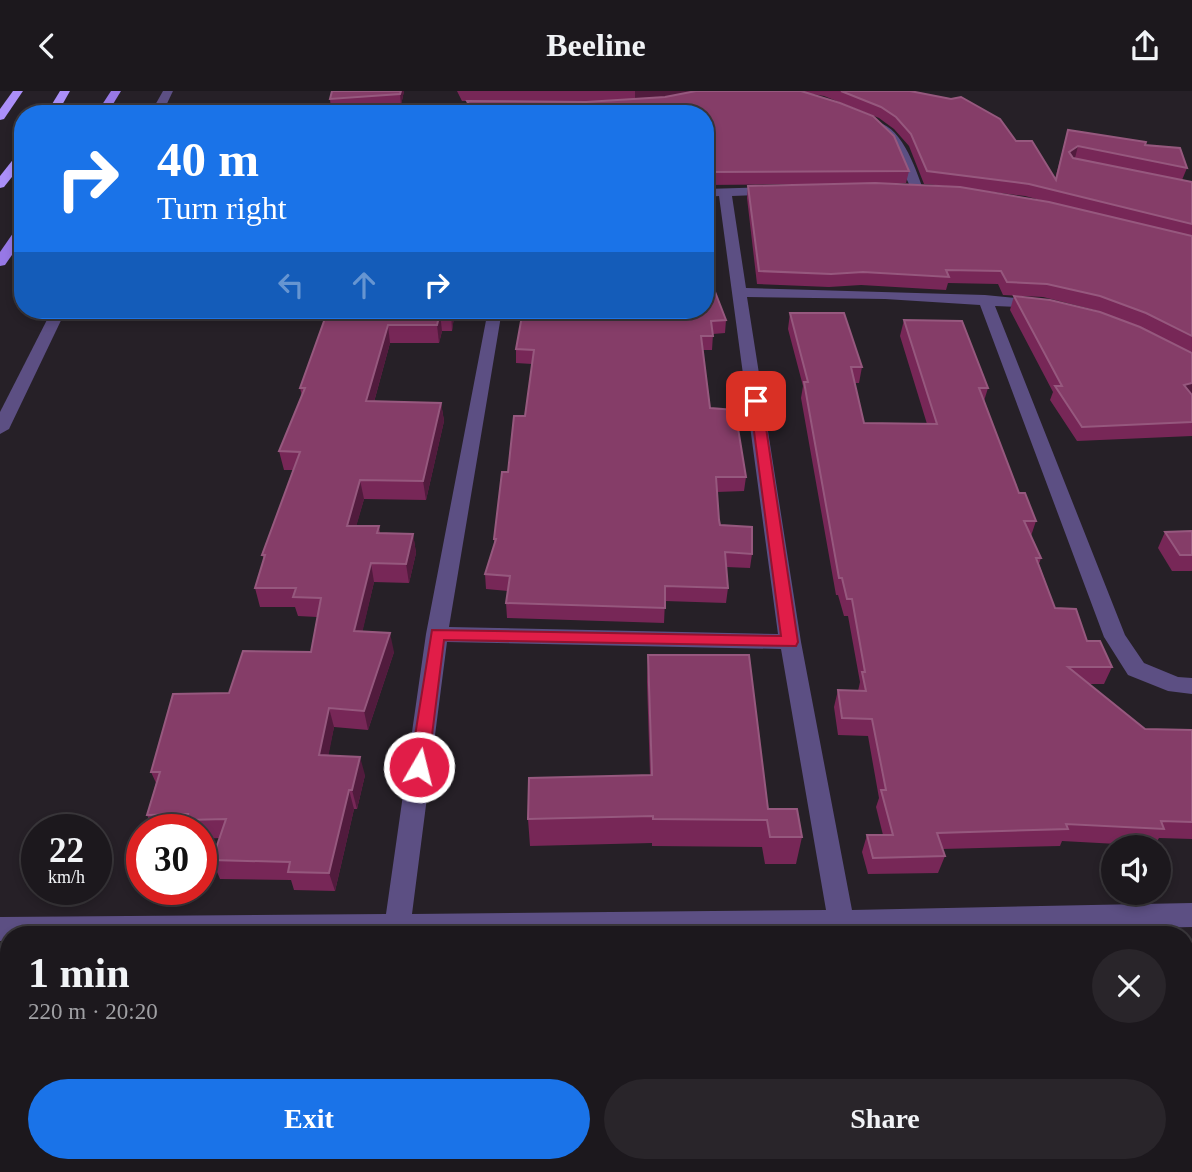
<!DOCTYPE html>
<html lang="en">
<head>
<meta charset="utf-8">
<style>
	:root { --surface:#1c181d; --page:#29252a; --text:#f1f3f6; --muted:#a0a0a4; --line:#3a373b; --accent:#1a73e8 }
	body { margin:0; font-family:"Times New Roman",serif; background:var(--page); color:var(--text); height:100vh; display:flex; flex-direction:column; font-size:26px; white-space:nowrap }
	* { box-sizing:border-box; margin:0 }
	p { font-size:23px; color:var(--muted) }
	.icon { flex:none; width:38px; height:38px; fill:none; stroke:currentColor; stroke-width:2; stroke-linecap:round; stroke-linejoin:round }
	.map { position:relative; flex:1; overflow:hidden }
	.sheet { position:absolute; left:0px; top:835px; width:1194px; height:247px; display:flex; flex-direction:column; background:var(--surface); border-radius:28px 28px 0 0; box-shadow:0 4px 10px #0003,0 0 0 2px var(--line) }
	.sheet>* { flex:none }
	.guide { position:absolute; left:14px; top:14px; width:700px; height:214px; border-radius:28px; box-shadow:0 4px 10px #0003,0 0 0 2px var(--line); background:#1a73e8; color:#fff; overflow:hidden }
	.controls { position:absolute; left:1101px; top:744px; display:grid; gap:14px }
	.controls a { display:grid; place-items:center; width:70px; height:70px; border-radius:50%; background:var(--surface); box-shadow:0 4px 10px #0003,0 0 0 2px var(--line); font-size:35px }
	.speed { position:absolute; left:21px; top:723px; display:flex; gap:14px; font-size:35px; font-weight:700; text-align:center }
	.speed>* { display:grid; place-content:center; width:91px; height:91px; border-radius:50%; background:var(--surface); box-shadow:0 4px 10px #0003,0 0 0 2px var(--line); line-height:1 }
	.speed small { font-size:18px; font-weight:400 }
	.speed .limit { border:10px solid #d22; background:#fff; color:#111 }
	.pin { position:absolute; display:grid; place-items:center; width:60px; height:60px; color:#fff; margin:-30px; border-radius:14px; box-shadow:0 4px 10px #0006 }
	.me { position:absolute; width:77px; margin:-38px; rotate:8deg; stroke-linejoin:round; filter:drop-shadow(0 0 5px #0008) }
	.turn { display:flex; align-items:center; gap:24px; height:147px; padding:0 28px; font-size:32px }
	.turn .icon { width:91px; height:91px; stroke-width:2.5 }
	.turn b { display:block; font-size:49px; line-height:60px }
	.lanes { display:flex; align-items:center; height:66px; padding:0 28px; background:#0003; justify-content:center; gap:35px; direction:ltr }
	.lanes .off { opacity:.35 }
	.round { display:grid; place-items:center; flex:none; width:74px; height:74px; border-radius:37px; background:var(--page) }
	.headline { display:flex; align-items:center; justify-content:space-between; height:119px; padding:0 28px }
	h1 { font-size:42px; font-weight:700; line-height:52px }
	.cta { display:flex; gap:14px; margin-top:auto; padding:14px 28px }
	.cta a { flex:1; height:80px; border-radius:42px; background:var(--accent); color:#fff; font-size:28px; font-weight:700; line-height:80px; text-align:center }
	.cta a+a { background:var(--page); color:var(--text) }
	header { display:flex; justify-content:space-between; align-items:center; height:91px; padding:0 28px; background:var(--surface); font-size:32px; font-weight:700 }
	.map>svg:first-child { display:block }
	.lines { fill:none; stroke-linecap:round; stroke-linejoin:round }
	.minor { fill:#5c4f83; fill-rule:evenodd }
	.major { fill:#9778e6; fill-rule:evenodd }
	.highway { fill:#ab8ff9; fill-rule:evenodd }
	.wall { fill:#772757; fill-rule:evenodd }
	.shaded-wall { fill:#511b3d }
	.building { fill:#853d68; stroke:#96587e; stroke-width:2 }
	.route { fill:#e11d48; stroke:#92132f; stroke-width:2 }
</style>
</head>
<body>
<header><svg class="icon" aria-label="back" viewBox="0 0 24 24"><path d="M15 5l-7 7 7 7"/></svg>Beeline<svg class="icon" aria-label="share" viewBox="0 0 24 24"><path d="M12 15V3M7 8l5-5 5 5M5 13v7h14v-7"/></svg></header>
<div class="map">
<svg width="1192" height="1081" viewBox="0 0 1192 1081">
	<rect width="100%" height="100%" fill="#262027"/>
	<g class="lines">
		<g class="minor">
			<path d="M163,0H173L162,23H150Z"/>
			<path d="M444,13H495L501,16L495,19L440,18V14Z"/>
			<path d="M869,31C899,27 915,76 923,98L921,101H913C899,75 896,51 869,35Z"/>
			<path d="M776,96L780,97V103L732,105L746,197L985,204L1045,210L1047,213L1045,216L1040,217L995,215L1125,544L1144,572L1178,586L1192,587V603L1168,600L1128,584L1104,546L980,214L885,208L747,206L801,551L852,819L1192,812V836L855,844H9V850H0V826L386,823L426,543L488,219H502L449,536L778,543L719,105L705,106V98ZM447,551L781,558L826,819L412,823Z"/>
			<path d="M52,219H66L9,338L0,343V321Z"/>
			<path d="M340,1073H370V1081H338Z"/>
			<path d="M867,1073H897L899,1081H867Z"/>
		</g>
		<g class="major">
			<path d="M111,0H121L107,23H96Z"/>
			<path d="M23,134V148L5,174L0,175V161L18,135Z"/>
		</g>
		<g class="highway">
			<path d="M13,0H23L4,28L0,29V18Z"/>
			<path d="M60,0H70L57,23H46Z"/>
			<path d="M23,60V72L4,96L0,97V85L19,61Z"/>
		</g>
	</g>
	<g class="wall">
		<path d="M404,0L401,14L331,19L330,8Z"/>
		<path d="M457,0H910L1016,50L1055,88L1068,39L1145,54L1187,77L1182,89L1192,91V345L1077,350L1050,309L1053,301L1010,219L1014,205L1187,260L1141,236L1095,219L1043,206L1003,204L998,193L948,192L946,199L861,194L829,196L757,193L747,107L748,95L817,93L705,94V23H469L467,10L586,11L602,10H462ZM812,3L824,5L879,27L894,38L909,55L924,93L947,95L890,93L906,92L909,80ZM985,100L1025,105L1044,110Z"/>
		<path d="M117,219H234L231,226L121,229Z"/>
		<path d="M328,219H455L452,240H442L439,252H390L374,311L441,312L444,330L426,409L364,408L356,435H379L380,442L413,443L416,462L409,492L374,491L362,541L394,561L368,639L334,636L328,664L365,684L357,718H354L335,800L294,799L291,789L220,788L212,769L220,747L201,748V738H153L147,724L156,692L151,681L229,602L311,561L317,526L298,525L295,516H260L255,497L264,468L262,464L293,379H284L279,360L302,305L300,297Z"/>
		<path d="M519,219H705L726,229L725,242L713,243L712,259H703L710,317L746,386L744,400L717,401L719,429L720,434L752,463L750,477L726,476L728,497L726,512L665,510L664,532L507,527L506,512L508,500L486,498L485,483L494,454V448L508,381L525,325L532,273L516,272V258L521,229H519Z"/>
		<path d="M790,222L862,276L859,292H855L864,332L927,333L900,245L904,229L988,297L984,310L1019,402L1036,430L1031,445L1041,467L1039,473L1055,517L1112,576L1104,593H1089L1145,638L1192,639V748L1159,747L1154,755L1062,750L1060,755L942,758L945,765L938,782L868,783L862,761L867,744H883L876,716L879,707L868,645L838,644L834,616L838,599L858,600L860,591L848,525H844L838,504H836L801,307L803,295L788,238Z"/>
		<path d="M1192,440V480H1172L1158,457L1165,441Z"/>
		<path d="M648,564L768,718L802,746L796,773H765L762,756L652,755V752L530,755L528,728L650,684L647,591Z"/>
		<path d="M1185,874L1192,875V1036H1185Z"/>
	</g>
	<g class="shaded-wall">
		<path d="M401,0H404L401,14L400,3Z"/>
		<path d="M635,0H694L687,3L635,10Z"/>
		<path d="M1078,55L1075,67L1065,73L1069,61Z"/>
		<path d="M229,219H234L231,226Z"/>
		<path d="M451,219H455L452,240L451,222Z"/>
		<path d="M440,222L442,240L439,252L437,234Z"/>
		<path d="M388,234L390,252L369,329L366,310Z"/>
		<path d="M1192,292V304L1184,294Z"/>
		<path d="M441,312L444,330L426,409L423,390Z"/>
		<path d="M360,389L364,408L351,454L347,435Z"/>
		<path d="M413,443L416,462L409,492L406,473Z"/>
		<path d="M371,472L374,491L358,560L354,540Z"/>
		<path d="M390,542L394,561L368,639L364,620Z"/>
		<path d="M329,617L334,636L325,683L319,664Z"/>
		<path d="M360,666L365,684L357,718L352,699Z"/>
		<path d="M349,699L354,718L335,800L329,782Z"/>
		<path d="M232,1073H245L244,1081H230Z"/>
	</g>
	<g class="building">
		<path d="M332,0H401L400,3L330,8Z"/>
		<path d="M696,0H801L840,12L873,25L894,45L909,80L705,81V23H474L467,10L586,11L665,6Z"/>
		<path d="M841,0H910L951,8L961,6L1000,28L1016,50H1032L1056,89L1068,39L1146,51L1145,54L1180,57L1187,77L1078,55L1069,61L1073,67L1192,91V133L1029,93L927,80L911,43L896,26L881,16Z"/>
		<path d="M875,92L960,96L1049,111L1192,145V245L1146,222L1100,205L1047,193L1007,191L1001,180L946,179L949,186L863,181L831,183L759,180L748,95Z"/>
		<path d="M705,188H710L726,229L711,230L713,245H701L710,317L735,319L746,386H716L719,429L720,434L752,436V463L725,461L728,497L665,495V517L506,512L510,485L485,483L496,448H494L502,381H508L514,325H525L534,259L516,258L523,219H705Z"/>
		<path d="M1014,205L1050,209L1100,221L1140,236L1192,262V292L1184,294L1192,304V331L1082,336L1055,295H1062Z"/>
		<path d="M328,219H451V222H440L437,234H388L366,310L441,312L423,390L360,389L347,435H379L377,442L413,443L406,473L371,472L354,540L390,542L364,620L329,617L319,664L360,666L352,699H349L329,782L288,781L290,771L212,769L226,728L186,729L188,723L147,724L160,681H151L173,603L229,602L243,560L311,561L321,507L293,506L296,497H255L265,464H262L300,361L279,360L305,297H300Z"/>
		<path d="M790,222H844L862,276H851L864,332L937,333L904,229L962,230L988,297H979L1019,402H1025L1036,430H1024L1041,467H1036L1055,517L1076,518L1087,550H1100L1112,576H1068L1145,638L1192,639V731L1161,730L1164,738L1066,733L1068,738L937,742L945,765L873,767L867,744H893L881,699H886L872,628L842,627L838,599L866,600L862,581H865L852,508H847L842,487H839L804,291H808Z"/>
		<path d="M1192,440V464H1180L1165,441Z"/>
		<path d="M648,564H749L768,718H797L802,746H770L767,729L653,728V725L528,728L529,687L652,684Z"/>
		<path d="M1185,874L1192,875V1017H1190L1185,1001Z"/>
		<path d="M82,1073H232L230,1081H79Z"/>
		<path d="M557,1073H679L681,1081H558Z"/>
	</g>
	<path class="route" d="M756,306L762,310L798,551L796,555L444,549L428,676L426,681H413L410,676L432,539L781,545L750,310Z"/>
</svg>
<div class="controls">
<a><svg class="icon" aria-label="sound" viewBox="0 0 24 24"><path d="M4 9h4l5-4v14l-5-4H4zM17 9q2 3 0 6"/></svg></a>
</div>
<div class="speed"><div>22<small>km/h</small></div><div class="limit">30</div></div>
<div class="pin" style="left:756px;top:310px;background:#d93025"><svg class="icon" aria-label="arrive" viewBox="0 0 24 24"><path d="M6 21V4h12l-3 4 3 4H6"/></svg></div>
<svg class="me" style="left:419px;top:676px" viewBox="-20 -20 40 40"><circle r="17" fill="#e11d48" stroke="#fff" stroke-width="3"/><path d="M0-11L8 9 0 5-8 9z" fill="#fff"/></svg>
<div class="guide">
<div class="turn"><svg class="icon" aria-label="right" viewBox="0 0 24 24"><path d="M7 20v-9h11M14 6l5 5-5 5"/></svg><div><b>40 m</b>Turn right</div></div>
<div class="lanes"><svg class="icon off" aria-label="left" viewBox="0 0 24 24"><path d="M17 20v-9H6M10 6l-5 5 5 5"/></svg><svg class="icon off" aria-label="ahead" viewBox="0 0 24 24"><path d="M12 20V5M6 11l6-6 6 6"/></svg><svg class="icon" aria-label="right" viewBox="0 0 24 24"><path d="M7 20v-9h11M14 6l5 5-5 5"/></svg></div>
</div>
<section class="sheet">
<div class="headline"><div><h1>1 min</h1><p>220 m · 20:20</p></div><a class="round"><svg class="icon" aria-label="close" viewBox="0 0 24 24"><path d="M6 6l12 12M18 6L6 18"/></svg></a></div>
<div class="cta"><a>Exit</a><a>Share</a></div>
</section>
</div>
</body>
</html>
